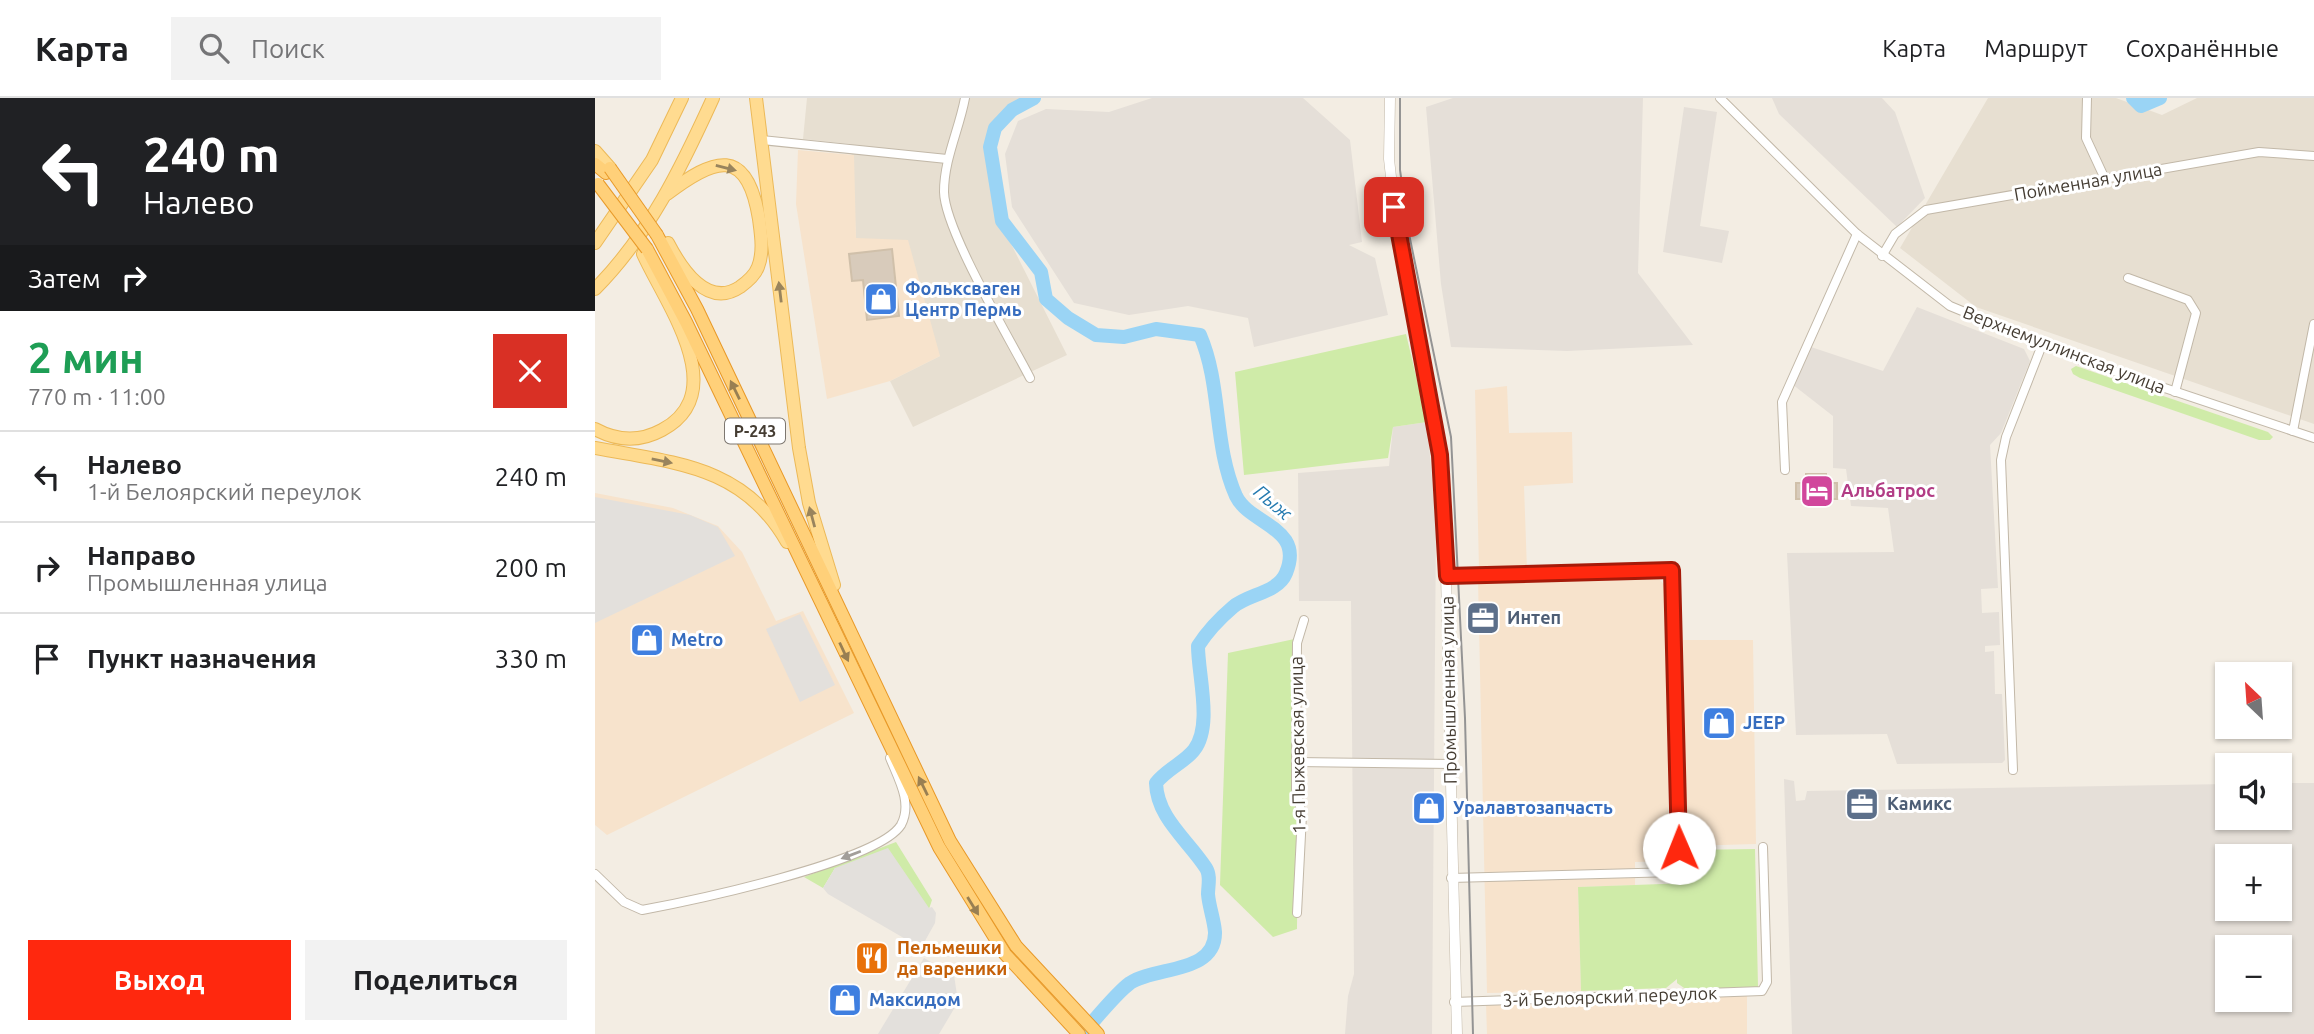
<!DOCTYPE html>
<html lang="ru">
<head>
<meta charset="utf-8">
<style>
	:root { --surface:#fff; --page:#f2f2f2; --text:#202124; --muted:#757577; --line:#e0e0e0; --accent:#ff280e }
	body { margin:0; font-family:Ubuntu,sans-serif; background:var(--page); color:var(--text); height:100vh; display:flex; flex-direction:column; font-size:26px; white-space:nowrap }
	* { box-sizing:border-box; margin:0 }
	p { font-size:23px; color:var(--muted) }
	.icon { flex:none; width:38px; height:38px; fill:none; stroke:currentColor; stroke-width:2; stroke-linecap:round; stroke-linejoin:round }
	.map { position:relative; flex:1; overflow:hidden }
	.drawer { display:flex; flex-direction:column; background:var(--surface); width:595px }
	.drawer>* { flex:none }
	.guide { background:#202124; color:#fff; overflow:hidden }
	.needle { width:46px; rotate:335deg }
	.tools { position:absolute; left:1620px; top:564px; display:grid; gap:14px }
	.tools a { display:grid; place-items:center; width:77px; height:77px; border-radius:0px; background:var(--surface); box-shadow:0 2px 5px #0004; font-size:35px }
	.pin { position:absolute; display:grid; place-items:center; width:60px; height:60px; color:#fff; margin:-30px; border-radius:14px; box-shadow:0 4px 10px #0006 }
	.me { position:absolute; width:77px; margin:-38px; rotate:359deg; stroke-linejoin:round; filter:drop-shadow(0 0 5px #0008) }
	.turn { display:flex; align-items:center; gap:24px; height:147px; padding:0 28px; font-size:32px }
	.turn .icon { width:91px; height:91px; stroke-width:2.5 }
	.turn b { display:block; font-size:49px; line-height:60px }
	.then { display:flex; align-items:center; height:66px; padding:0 28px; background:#0003; gap:14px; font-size:26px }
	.round { display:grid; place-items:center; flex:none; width:74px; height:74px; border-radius:0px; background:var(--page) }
	.headline { display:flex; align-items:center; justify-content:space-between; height:119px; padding:0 28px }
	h1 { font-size:42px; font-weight:700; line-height:52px; color:#1e9e55 }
	.primary-button { display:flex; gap:14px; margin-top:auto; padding:14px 28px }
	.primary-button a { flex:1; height:80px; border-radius:0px; background:var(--accent); color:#fff; font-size:28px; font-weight:700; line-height:80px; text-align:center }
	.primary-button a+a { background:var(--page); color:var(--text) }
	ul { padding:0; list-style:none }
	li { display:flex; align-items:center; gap:21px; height:91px; padding:0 28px; border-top:2px solid var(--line) }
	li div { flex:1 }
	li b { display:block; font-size:26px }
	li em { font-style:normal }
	header { display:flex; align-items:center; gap:42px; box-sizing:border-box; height:98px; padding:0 35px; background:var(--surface); border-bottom:2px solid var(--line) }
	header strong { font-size:33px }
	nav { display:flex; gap:38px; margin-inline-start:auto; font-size:24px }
	.search { width:490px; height:63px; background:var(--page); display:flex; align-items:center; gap:18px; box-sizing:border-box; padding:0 24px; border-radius:0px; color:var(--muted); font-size:26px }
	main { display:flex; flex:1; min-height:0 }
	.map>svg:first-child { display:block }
	.residential { fill:#e7dfd1 }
	.commercial { fill:#f7e3cc }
	.industrial { fill:#e5dfd8; fill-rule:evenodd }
	.green { fill:#cfeba8 }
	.parking { fill:#e3e0dc }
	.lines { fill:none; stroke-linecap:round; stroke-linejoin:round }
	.river { stroke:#9ad4f5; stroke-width:14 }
	.building { fill:#d8cbbb; stroke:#d0c0aa; stroke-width:2 }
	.minor-casing { stroke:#c2b8a8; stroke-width:10 }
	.tertiary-casing { stroke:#c2b8a8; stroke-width:11 }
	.primary-casing { stroke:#ecb958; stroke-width:14 }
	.trunk-casing { stroke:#e89928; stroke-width:14 }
	.minor { stroke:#fff; stroke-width:8 }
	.tertiary { stroke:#fff; stroke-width:10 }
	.primary { stroke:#ffdb90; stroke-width:12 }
	.trunk { stroke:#ffd079; stroke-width:12 }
	.tram { stroke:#949494; stroke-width:2 }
	.trunk-bridge-casing { stroke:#e89928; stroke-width:14; stroke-linecap:butt }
	.trunk-bridge { stroke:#ffd079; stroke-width:12 }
	.oneway { fill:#99845d }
	.oneway2 { fill:#997f52 }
	.oneway3 { fill:#a29e99 }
	.route-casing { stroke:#a61a09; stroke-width:18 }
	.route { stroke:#ff280e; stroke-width:12 }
	.labels { text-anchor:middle; stroke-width:6; stroke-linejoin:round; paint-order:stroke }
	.shield { fill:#fff; stroke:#7d7770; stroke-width:2 }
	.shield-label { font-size:16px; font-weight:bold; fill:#453d33 }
	.street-label { font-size:18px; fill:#453d33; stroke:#fff }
	.shop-label { font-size:18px; font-weight:bold; fill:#366cbe; stroke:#fff; text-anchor:start }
	.hotel-label { font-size:18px; font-weight:bold; fill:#b23c85; stroke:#fff; text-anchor:start }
	.service-label { font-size:18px; font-weight:bold; fill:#4e5e75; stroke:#fff; text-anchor:start }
	.food-label { font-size:18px; font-weight:bold; fill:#c56008; stroke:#fff; text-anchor:start }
	.water-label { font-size:19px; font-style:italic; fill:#247ab0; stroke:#fff }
</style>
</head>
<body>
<header>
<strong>Карта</strong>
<div class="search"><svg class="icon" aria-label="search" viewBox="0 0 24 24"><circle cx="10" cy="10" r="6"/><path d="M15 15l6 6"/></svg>Поиск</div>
<nav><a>Карта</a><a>Маршрут</a><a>Сохранённые</a></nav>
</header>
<main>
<section class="drawer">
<div class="guide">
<div class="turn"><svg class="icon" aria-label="left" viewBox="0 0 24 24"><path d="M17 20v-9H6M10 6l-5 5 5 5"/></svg><div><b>240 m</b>Налево</div></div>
<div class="then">Затем<svg class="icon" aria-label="right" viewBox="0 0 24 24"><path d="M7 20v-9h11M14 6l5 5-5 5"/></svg></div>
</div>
<div class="headline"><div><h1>2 мин</h1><p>770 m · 11:00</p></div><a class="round" style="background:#d93025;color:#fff"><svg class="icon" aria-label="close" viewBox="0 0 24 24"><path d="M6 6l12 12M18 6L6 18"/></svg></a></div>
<ul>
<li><svg class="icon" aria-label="left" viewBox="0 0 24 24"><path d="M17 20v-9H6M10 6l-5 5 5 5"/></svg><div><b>Налево</b><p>1-й Белоярский переулок</p></div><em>240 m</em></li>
<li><svg class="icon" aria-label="right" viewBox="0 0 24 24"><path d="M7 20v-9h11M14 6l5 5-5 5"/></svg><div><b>Направо</b><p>Промышленная улица</p></div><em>200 m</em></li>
<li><svg class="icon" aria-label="arrive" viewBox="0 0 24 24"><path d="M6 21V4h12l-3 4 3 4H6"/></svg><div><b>Пункт назначения</b></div><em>330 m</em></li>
</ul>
<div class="primary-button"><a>Выход</a><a>Поделиться</a></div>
</section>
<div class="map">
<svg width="1719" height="936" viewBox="0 0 1719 936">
	<rect width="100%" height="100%" fill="#f3ede3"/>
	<g class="residential">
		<path d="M212,0H432L415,9L389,50L402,118L472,257L318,329L295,283L345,258L261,140L256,46L208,41Z"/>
		<path d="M1393,0H1521L1567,17L1602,0H1719V326L1381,209L1305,150Z"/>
	</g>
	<g class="commercial">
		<path d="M203,52L259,57L261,140L313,142L345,258L295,283L232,301L201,106Z"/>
		<path d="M912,288L914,335L977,334L978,385L929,388L932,472H884L880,292Z"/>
		<path d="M0,395L78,410L123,428L147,454L181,523L208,513L259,615L12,737L0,727Z"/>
		<path d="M1060,476L1071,489L1074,763L1040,764V787L983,789L986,893L892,895L883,482Z"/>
		<path d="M1088,542H1158L1161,746L1092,748Z"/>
		<path d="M1152,897V936H892L891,906Z"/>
	</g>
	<g class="industrial">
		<path d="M557,0H708L755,42L767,144L754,147L780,160L793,217L659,249L653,220L593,208L534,217L479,205L417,109L410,56L423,23L451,11L514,14Z"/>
		<path d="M858,0H1048L1043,175L1098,247L972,253L856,249L846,186L831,9Z"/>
		<path d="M1177,0H1287L1300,14L1330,100L1302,129L1184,16Z"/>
		<path d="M1089,9L1122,14L1105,128L1134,133L1127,165L1068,154Z"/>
		<path d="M1322,209L1429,251L1435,263L1406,335L1395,347L1403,490L1386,491L1387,515L1404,514L1405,547L1390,548V554L1399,553L1400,596H1407L1410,662L1407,665L1302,666L1292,636L1201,637L1192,455L1299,454L1293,410L1256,408L1251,371L1238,370V318L1197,286L1216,249L1288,273Z"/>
		<path d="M832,324L841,426L837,936H750L753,898L759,876L756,503H704L703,375L794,368L798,329Z"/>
		<path d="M1189,681L1199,683L1201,703L1210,702L1212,693L1633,686V719H1685V685H1719V936H1197ZM1633,758H1685V810H1633ZM1633,849H1685V901H1633Z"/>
	</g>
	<g class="green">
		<path d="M811,236L832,324L798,329L793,360L649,377L640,274Z"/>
		<path d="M1481,268L1673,334L1678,339L1675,342H1664L1485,280L1478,276L1476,271Z"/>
		<path d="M704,540L702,831L678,839L625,787L633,555Z"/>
		<path d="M301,744L337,802L334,811L240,770L228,790L209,779Z"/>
		<path d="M1160,751L1163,889L1092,892L1082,885V881L1071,890L986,893L983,789L1095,785L1094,752Z"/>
	</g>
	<g class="parking">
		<path d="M0,399L95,417L123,429L140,458L0,525Z"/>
		<path d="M205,516L240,587L205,604L171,531Z"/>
		<path d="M293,750L334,810L337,809L341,815L340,825L326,850L233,796L228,790L240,770Z"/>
		<path d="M329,860L359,877L363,904L344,936H283Z"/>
	</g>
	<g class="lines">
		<g class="river">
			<path d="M439,0L417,12L400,30L395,49L407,123L446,174L451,201L473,220L501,237L529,239L561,231L605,237C627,288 618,346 641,398C655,427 710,429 691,475C683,495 653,496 638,509C625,520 612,534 603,548C603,577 618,628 599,652C590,664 572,671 561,685C562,720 593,742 611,770C616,778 613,788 613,796C614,809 619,821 620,834C621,876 560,868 535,885C520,896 501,921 487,936"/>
			<path d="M1538,0L1546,8L1565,0"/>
		</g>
	</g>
	<g class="building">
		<path d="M297,151L304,218L272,222L268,182L257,183L254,156Z"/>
		<path d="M1211,376H1231L1232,385H1242V401H1201V385H1211Z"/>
	</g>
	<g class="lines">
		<g class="minor-casing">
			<g id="minor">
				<path d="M370,0C364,32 349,61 349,94C350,133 415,241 435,280"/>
				<path d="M1125,0L1262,136L1355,208L1489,263L1719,340"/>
				<path d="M1492,0L1491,40L1510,81"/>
				<path d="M166,42L352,61"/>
				<path d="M1287,158L1300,136L1331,112L1664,54L1719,58"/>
				<path d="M1533,180L1593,202L1601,215L1580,294"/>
				<path d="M1698,333L1719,226"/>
				<path d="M1190,372L1187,304L1262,136"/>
				<path d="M852,478L1077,472L1084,767L1081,774L856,780"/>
				<path d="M701,664L856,666"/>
				<path d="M1418,672L1406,362L1411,339L1447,247"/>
				<path d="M0,776L29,804L47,812C95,803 283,764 306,727C318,705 303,680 295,660"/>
				<path d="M702,815L707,717L701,691L702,545L709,522"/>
				<path d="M859,904L1167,893L1172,884L1168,749"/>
			</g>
		</g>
		<g class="tertiary-casing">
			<path id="tertiary" d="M795,0L794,61L802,133L849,392L862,936"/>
		</g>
		<g class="primary-casing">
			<g id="primary">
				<path d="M161,0L204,350L214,405L239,487"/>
				<path d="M0,53L15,70"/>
				<path d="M72,96C119,60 152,47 164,121C166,136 169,154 163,169C160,177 152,184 145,189C112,211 86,170 73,145"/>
				<path d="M0,145L57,62L87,0"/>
				<path d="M0,191C54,137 87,68 118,0"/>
				<path d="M0,331C22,343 45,344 67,332C138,294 70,205 48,156"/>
				<path d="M0,350C79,365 148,367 192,444"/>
			</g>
		</g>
		<g class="trunk-casing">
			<g id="trunk">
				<path d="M0,66L11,75"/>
				<path d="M62,137L102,211L355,743L421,848L503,936"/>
				<path d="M52,151L91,224L344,749L410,856L484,936"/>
			</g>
		</g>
		<use href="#minor" class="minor"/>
		<use href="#tertiary" class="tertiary"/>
		<use href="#primary" class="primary"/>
		<use href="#trunk" class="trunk"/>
		<path class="tram" d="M805,0V72L814,136L856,339L870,620L878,936"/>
		<g class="trunk-bridge-casing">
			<g id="trunk-bridge">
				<path d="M15,70L62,137"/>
				<path d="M3,86L52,151"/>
			</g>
		</g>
		<use href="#trunk-bridge" class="trunk-bridge"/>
	</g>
	<defs><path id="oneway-solid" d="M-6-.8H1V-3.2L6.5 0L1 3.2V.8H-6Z" transform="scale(1.75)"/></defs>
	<g class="oneway">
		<use href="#oneway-solid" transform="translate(131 70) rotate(14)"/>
		<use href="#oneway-solid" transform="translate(185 194) rotate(-97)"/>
		<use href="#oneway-solid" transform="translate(67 363) rotate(11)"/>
		<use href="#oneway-solid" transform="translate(217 419) rotate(-105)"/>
	</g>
	<g class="oneway2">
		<use href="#oneway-solid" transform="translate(140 292) rotate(-116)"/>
		<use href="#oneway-solid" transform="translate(249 554) rotate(65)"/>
		<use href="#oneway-solid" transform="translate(328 688) rotate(-116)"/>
		<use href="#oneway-solid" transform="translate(378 808) rotate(58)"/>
	</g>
	<use class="oneway3" href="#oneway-solid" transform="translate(256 757) rotate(159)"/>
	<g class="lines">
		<g class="route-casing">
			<path id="route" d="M799,109L845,357L852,478L1077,472L1084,750"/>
		</g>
		<use href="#route" class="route"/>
	</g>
	<defs>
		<g id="shop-square" transform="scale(1.75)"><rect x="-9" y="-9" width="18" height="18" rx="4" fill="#3f7fe0" stroke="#fff"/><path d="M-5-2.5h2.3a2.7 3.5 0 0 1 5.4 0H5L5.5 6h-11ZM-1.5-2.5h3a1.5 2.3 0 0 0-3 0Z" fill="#fff"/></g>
		<g id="hotel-square" transform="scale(1.75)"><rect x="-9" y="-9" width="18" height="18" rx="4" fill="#d1479c" stroke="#fff"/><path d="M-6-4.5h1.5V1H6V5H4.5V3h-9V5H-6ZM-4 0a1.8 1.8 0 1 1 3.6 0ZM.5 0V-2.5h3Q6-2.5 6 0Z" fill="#fff"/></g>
		<g id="office-square" transform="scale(1.75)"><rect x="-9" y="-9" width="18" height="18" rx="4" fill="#5c6f8a" stroke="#fff"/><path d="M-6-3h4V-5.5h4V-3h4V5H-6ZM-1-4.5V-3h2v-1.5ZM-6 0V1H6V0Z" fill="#fff"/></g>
		<g id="restaurant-square" transform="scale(1.75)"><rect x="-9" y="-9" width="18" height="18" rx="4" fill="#e8710a" stroke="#fff"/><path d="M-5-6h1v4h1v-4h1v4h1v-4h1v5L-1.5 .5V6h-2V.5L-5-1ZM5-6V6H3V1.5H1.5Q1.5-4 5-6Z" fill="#fff"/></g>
	</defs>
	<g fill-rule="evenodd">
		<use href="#shop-square" x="286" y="201"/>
		<use href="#hotel-square" x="1222" y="393"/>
		<use href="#office-square" x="888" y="520"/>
		<use href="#shop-square" x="52" y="542"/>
		<use href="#shop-square" x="1124" y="625"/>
		<use href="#office-square" x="1267" y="706"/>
		<use href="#shop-square" x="834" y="710"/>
		<use href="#restaurant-square" x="277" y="860"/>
		<use href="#shop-square" x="250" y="902"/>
	</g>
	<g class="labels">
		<rect class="shield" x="130" y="320.5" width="60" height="25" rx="5"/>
		<g class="shield-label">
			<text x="160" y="339">Р-243</text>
		</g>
		<g class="street-label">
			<text transform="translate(1493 84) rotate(-10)" y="6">Пойменная улица</text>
			<text transform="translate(1469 252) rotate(21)" y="6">Верхнемуллинская улица</text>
			<text transform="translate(854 592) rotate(-91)" y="6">Промышленная улица</text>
			<text transform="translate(703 647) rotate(-91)" y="6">1-я Пыжевская улица</text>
			<text transform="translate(1015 899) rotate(-2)" y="6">3-й Белоярский переулок</text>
		</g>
		<g class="shop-label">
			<text x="310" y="197">Фольксваген<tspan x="310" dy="21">Центр Пермь</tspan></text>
			<text x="76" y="548">Metro</text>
			<text x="1148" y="631">JEEP</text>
			<text x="858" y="716">Уралавтозапчасть</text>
			<text x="274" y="908">Максидом</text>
		</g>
		<g class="hotel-label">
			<text x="1246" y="399">Альбатрос</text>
		</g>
		<g class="service-label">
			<text x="912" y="526">Интеп</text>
			<text x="1292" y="712">Камикс</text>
		</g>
		<g class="food-label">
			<text x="302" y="856">Пельмешки<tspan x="302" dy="21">да вареники</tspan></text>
		</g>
		<g class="water-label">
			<text transform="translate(678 404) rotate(40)" y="7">Пыж</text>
		</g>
	</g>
</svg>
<div class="tools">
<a><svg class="needle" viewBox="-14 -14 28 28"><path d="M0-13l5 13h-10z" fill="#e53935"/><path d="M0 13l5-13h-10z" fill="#757577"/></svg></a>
<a><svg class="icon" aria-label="sound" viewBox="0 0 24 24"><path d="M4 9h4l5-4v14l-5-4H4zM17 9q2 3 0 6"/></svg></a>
<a>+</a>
<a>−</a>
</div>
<div class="pin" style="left:799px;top:109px;background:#d93025"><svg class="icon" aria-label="arrive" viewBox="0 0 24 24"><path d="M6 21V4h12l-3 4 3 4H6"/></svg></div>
<svg class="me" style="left:1084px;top:750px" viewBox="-20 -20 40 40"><circle r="19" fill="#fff"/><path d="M0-13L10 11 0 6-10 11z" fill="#ff280e"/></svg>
</div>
</main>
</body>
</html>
